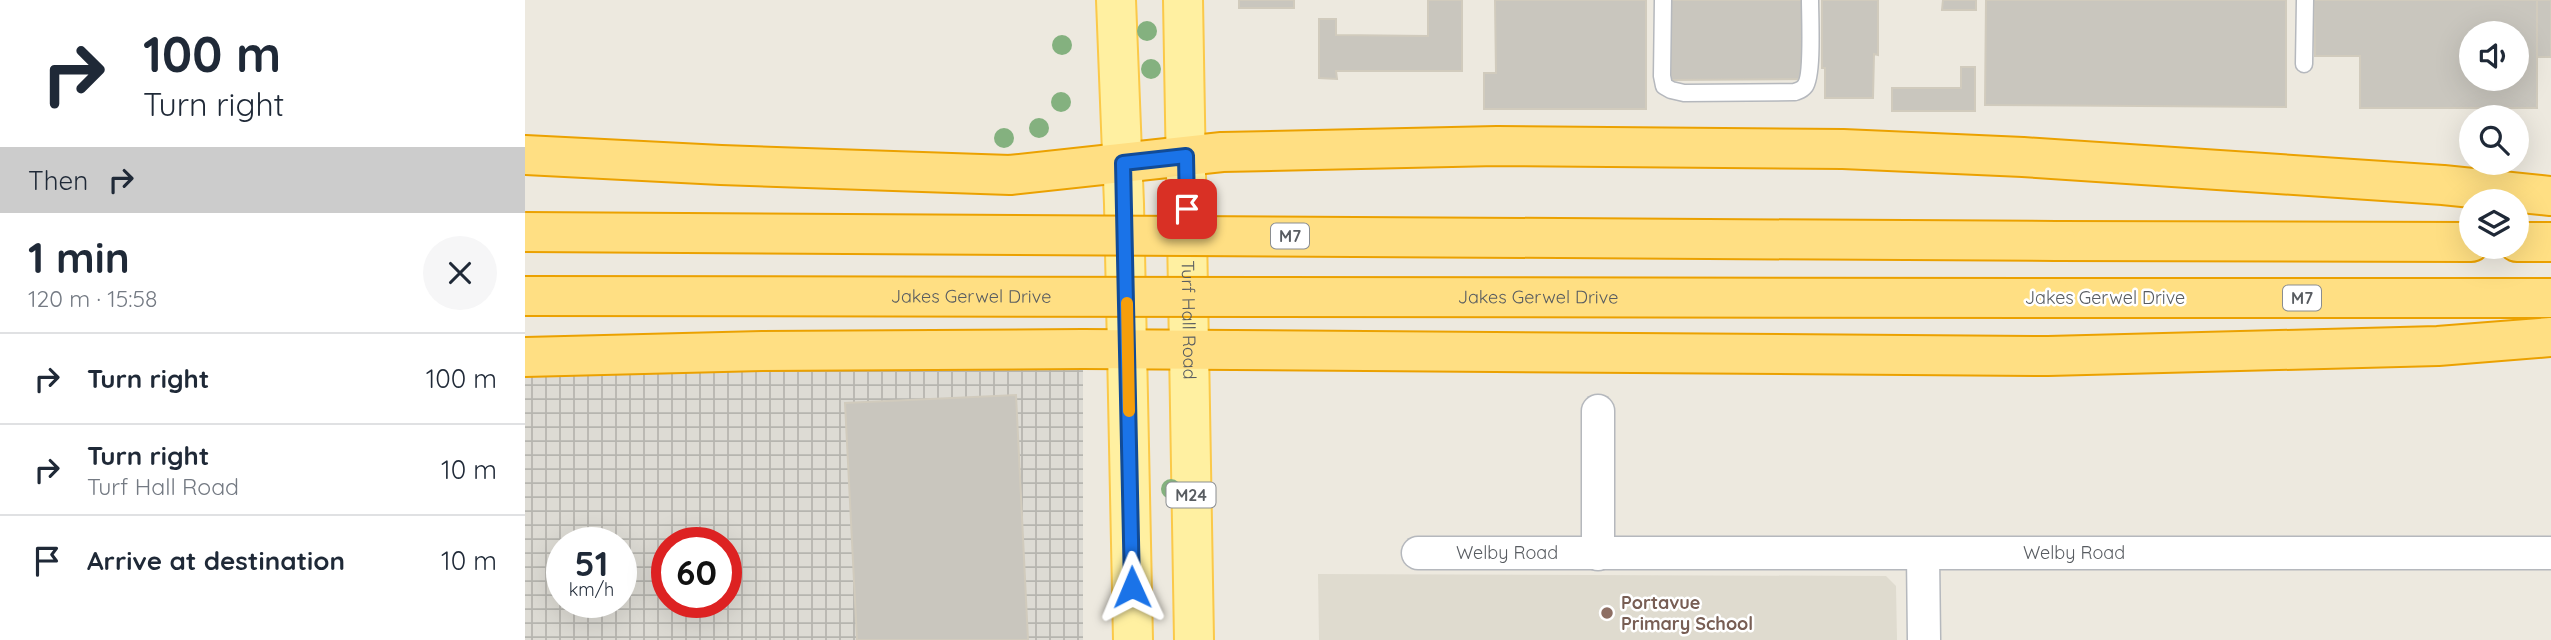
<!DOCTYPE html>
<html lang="en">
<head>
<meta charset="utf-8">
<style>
	:root { --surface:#fff; --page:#f6f6f7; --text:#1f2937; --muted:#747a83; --line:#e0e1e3 }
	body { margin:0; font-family:Quicksand,sans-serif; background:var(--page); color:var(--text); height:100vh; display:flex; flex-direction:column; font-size:26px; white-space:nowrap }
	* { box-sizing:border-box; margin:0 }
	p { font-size:23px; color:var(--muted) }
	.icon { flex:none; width:38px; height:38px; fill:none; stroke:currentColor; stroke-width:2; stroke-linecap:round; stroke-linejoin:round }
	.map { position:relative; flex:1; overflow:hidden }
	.panel { display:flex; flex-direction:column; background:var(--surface); width:525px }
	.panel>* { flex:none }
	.banner { background:#fff; color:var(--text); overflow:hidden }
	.controls { position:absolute; left:1934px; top:21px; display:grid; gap:14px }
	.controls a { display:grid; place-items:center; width:70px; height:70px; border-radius:50%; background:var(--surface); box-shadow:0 7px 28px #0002; font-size:35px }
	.speed { position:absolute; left:21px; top:527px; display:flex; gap:14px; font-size:35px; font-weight:700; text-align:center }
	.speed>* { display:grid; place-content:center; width:91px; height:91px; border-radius:50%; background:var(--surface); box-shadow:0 7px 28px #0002; line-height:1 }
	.speed small { font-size:18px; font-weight:400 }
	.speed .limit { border:10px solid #d22; background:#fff; color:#111 }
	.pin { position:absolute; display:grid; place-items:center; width:60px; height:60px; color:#fff; margin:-30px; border-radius:14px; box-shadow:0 4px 10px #0006 }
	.me { position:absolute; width:77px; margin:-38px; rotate:359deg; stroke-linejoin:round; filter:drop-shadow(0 0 5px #0008) }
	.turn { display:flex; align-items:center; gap:24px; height:147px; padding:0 28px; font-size:32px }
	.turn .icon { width:91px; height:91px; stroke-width:2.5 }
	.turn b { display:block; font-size:49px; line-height:60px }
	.then { display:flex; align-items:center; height:66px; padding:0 28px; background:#0003; gap:14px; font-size:26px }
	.round { display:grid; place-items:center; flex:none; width:74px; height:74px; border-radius:37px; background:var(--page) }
	.head { display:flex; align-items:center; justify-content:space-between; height:119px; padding:0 28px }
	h1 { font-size:42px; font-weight:700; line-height:52px }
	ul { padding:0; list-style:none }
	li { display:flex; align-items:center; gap:21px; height:91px; padding:0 28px; border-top:2px solid var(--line) }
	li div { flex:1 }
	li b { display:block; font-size:26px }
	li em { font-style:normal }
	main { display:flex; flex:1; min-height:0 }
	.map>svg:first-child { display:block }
	.industrial { fill:url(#industrial-grid); fill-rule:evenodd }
	.education { fill:#dfdbcf }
	.building { fill:#c9c6be; stroke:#d1cbbd; stroke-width:2; fill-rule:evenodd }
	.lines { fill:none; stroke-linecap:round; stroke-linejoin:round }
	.lane-casing { stroke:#b5b8bd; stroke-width:19 }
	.street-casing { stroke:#b5b8bd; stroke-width:35 }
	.primary-casing { stroke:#fbc949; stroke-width:42 }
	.highway-casing { stroke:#eba100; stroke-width:42 }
	.lane { stroke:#fff; stroke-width:16 }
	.street { stroke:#fff; stroke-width:32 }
	.primary { stroke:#fff0a1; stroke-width:38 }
	.highway { stroke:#ffdf83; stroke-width:38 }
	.highway-bridge-casing { stroke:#eba100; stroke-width:42; stroke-linecap:butt }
	.highway-bridge { stroke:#ffdf83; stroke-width:38 }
	.tree { fill:#84b17f }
	.route-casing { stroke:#114b97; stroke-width:18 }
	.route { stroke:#1a73e8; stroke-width:12 }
	.slow { stroke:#f59e0b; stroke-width:12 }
	.education-dot { fill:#8d6e63; stroke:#fff; stroke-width:2.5 }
	.labels { text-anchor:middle; stroke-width:5; stroke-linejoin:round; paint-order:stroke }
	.shield { fill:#fff; stroke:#8a8d90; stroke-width:2 }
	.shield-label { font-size:16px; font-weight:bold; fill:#585c61 }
	.street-label { font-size:18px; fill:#585c61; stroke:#fff }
	.education-label { font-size:18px; font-weight:bold; fill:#785e54; stroke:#fff; text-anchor:start }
</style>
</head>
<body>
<main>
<section class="panel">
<div class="banner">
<div class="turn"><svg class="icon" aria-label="right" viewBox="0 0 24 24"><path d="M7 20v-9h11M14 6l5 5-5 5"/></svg><div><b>100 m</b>Turn right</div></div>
<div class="then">Then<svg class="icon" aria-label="right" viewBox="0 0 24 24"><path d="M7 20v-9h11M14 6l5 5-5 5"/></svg></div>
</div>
<div class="head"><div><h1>1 min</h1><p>120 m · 15:58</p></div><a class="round"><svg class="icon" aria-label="close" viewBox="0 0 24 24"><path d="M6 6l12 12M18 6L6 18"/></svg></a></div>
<ul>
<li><svg class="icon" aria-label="right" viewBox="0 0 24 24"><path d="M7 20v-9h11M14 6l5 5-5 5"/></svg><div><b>Turn right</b></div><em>100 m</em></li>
<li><svg class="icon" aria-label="right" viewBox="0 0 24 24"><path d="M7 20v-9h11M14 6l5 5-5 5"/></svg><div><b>Turn right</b><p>Turf Hall Road</p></div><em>10 m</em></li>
<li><svg class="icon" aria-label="arrive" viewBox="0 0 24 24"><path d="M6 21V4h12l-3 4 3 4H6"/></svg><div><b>Arrive at destination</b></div><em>10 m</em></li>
</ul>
</section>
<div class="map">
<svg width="2026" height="640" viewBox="0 0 2026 640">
	<defs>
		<pattern id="industrial-grid" width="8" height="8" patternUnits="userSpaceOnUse" patternTransform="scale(1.75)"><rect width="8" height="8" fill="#dddbd4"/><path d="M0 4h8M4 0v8" fill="none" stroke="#b6b5af"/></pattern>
	</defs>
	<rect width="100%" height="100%" fill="#ede9df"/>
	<path class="industrial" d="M0,344L558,349V640H0ZM37,542H96V602H37ZM142,542H201V602H142Z"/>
	<path class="education" d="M793,574L1361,576L1371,586L1372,640H794Z"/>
	<g class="building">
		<rect x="714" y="0" width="55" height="8"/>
		<path d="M903,0H937V71H811L812,79L794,78V19H811V35L903,36Z"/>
		<path d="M970,0H1121V109H959V73H971Z"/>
		<path d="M1146,0H1281V79L1146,80Z"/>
		<path d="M1297,0H1353V55L1349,54L1348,98H1300V68H1297Z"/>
		<path d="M1418,0H1451V10H1417Z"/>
		<path d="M1461,0H1761V107L1460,105Z"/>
		<path d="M1789,0H2012V108H1835V56H1790ZM1946,33H1992V79H1946Z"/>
		<rect x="2012" y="0" width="14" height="57"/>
		<path d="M1436,67H1450V111H1367V88H1436Z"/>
		<path d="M491,395L503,640H332L320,403Z"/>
	</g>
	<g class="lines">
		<g class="lane-casing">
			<g id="lane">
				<path d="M1138,0L1137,76L1139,86L1146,90L1159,93L1270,92C1275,90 1277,90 1280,86C1288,76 1285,16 1285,0"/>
				<path d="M1779,64L1780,0"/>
			</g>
		</g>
		<g class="street-casing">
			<g id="street">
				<path id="s1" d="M893,553H2026"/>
				<path d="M1073,554V411"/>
				<path d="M1398,554L1399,640"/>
			</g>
		</g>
		<g class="primary-casing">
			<g id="primary">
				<path d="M591,0L599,204L608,640"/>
				<path id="s2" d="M658,0L669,640"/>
			</g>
		</g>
		<g class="highway-casing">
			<g id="highway">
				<path d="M0,155L196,165L485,175L697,152L972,146L1318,149L1498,157L1918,185L2026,196"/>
				<path d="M1531,241L1946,242"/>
				<path d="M1992,242H2026"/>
				<path d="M1527,298H2026"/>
				<path d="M0,357L237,351L558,349L1523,356L1913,346L2026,337"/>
			</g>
		</g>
		<use href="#lane" class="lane"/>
		<use href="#street" class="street"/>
		<use href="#primary" class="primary"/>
		<use href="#highway" class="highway"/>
		<g class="highway-bridge-casing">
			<g id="highway-bridge">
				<path d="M0,232L1531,241"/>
				<path id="s3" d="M0,296L1527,298"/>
			</g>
		</g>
		<use href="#highway-bridge" class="highway-bridge"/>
	</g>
	<g class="tree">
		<circle cx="622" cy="31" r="10"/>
		<circle cx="537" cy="45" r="10"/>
		<circle cx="626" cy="69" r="10"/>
		<circle cx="536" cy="102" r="10"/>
		<circle cx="514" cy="128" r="10"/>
		<circle cx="479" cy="138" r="10"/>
		<circle cx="646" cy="489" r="10"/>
	</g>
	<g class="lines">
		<g class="route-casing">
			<path id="route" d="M607,587L598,163L661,156L662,209"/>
		</g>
		<use href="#route" class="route"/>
		<path class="slow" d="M602,303L604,411"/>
	</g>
	<circle class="education-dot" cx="1082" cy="613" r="7"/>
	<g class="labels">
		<g class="shield">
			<rect x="746" y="223.5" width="38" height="25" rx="5"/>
			<rect x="1758" y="285.5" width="38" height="25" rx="5"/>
			<rect x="641.5" y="482.5" width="49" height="25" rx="5"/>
		</g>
		<g class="shield-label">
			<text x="765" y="242">M7</text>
			<text x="1777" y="304">M7</text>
			<text x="666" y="501">M24</text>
		</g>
		<g class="street-label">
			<text dy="6" stroke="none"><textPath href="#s3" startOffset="446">Jakes Gerwel Drive</textPath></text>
			<text dy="6" stroke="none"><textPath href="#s3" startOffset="1013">Jakes Gerwel Drive</textPath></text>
			<text x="1580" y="304">Jakes Gerwel Drive</text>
			<text dy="6" stroke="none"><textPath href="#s2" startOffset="320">Turf Hall Road</textPath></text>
			<text dy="6" stroke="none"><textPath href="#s1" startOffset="656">Welby Road</textPath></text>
			<text dy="6" stroke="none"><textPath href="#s1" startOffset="89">Welby Road</textPath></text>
		</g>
		<g class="education-label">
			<text x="1096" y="609">Portavue<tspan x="1096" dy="21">Primary School</tspan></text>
		</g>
	</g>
</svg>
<div class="controls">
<a><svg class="icon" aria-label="sound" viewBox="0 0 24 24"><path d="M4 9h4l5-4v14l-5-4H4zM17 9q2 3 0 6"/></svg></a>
<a><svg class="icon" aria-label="search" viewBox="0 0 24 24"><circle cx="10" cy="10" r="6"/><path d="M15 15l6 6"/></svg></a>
<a><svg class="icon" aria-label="layers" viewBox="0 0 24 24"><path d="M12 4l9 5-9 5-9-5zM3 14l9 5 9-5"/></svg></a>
</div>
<div class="speed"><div>51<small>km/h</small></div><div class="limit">60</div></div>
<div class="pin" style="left:662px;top:209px;background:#d93025"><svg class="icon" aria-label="arrive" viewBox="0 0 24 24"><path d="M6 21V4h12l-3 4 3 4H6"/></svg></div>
<svg class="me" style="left:607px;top:587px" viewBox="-20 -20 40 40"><path d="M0-17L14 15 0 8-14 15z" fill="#1a73e8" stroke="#fff" stroke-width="4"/></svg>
</div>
</main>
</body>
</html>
